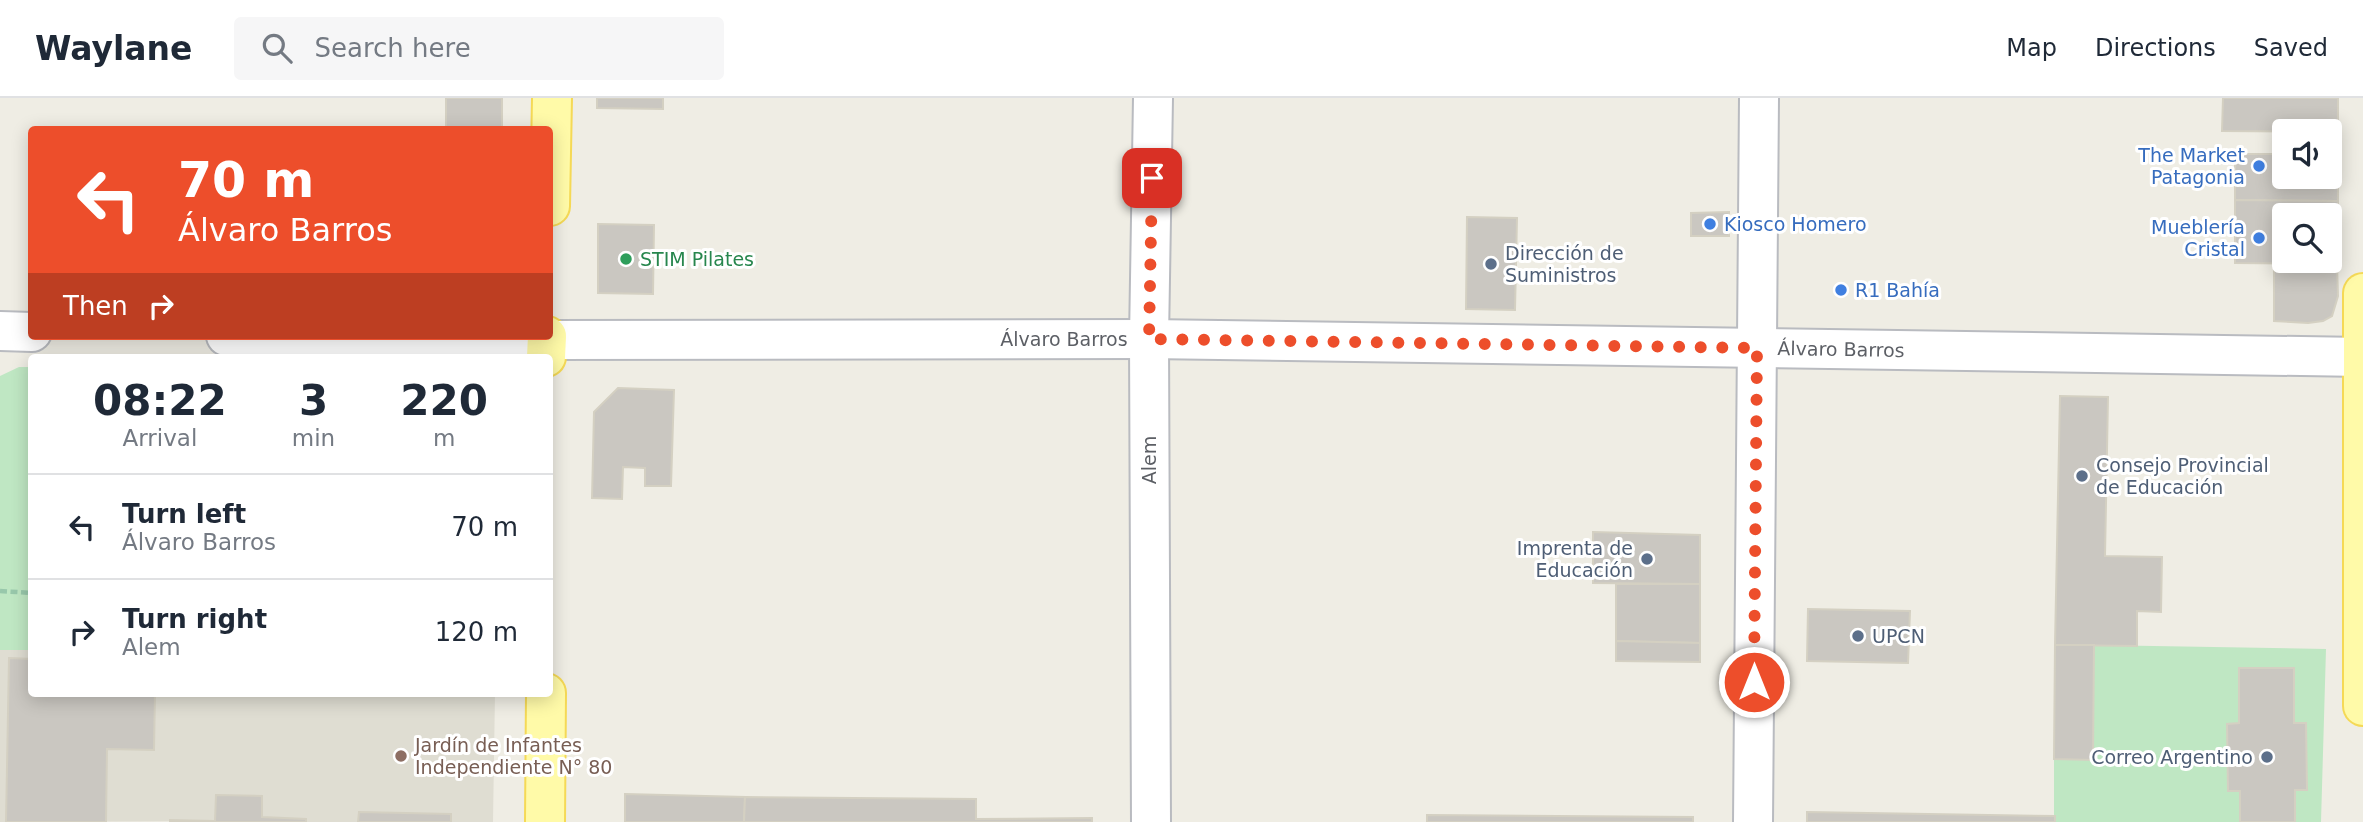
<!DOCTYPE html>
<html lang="en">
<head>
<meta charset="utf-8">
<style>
	:root { --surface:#fff; --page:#f6f6f7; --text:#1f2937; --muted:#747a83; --line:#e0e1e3 }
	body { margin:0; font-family:"DejaVu Sans",sans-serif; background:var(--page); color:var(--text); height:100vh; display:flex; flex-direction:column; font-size:26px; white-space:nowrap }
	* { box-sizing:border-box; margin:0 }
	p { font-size:23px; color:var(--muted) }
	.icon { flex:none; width:38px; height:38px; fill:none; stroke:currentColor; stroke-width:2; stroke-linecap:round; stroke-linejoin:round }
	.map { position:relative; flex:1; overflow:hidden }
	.drawer { position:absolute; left:28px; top:256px; width:525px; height:343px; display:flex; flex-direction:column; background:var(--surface); border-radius:7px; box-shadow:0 4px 18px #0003 }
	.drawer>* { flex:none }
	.top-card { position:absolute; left:28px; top:28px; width:525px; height:214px; border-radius:7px; box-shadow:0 4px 18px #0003; background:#ed4e2b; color:#fff; overflow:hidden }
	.controls { position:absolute; left:2272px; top:21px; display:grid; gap:14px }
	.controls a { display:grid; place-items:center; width:70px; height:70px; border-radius:7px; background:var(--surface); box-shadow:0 4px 18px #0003; font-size:35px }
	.pin { position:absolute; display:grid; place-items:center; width:60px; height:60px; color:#fff; margin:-30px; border-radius:14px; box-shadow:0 4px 10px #0006 }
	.me { position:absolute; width:77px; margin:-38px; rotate:0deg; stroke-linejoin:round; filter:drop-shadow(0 0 5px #0008) }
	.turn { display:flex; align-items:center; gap:24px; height:147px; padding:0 35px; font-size:32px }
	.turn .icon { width:91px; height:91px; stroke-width:2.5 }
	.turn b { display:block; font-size:49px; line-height:60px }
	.then { display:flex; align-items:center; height:66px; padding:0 35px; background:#0003; gap:14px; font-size:26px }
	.eta { display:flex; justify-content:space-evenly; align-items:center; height:119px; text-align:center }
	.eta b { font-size:42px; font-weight:700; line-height:49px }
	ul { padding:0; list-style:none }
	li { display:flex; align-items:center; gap:21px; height:105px; padding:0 35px; border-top:2px solid var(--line) }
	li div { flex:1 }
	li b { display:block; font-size:26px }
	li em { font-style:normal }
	header { display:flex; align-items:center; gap:42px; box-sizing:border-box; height:98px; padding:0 35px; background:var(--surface); border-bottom:2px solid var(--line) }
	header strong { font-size:33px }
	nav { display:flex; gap:38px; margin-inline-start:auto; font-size:24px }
	.search { width:490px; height:63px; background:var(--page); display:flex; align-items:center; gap:18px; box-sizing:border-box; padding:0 24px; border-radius:7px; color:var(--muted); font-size:26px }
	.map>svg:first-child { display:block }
	.education { fill:#dfddd2 }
	.green { fill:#bfe7c3 }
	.building { fill:#cac7c1; stroke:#d4d0c2; stroke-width:2; fill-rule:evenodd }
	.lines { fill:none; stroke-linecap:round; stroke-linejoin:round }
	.minor-casing { stroke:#b9bbc0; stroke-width:42 }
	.major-casing { stroke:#f5d956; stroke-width:42 }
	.path { stroke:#98c8ab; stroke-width:4.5; stroke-dasharray:7 3.5; stroke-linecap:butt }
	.minor { stroke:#fff; stroke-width:38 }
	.major { stroke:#fffaa8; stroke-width:38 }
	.route { stroke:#ed4e2b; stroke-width:12; stroke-dasharray:0 21.6 }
	.shop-dot { fill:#3f7fe0; stroke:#fff; stroke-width:2.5 }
	.leisure-dot { fill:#2e9e5b; stroke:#fff; stroke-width:2.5 }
	.service-dot { fill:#5c6f8a; stroke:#fff; stroke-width:2.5 }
	.education-dot { fill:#8d6e63; stroke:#fff; stroke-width:2.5 }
	.labels { text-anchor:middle; stroke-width:6; stroke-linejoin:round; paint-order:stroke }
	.shop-label { font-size:19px; fill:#366cbe; stroke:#fff; text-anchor:end }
	.service-label { font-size:19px; fill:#4e5e75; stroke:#fff; text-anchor:start }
	.leisure-label { font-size:19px; fill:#27864d; stroke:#fff; text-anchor:start }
	.street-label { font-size:19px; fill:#5c5f65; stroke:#fff }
	.education-label { font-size:19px; fill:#785e54; stroke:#fff; text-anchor:start }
</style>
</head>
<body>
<header>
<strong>Waylane</strong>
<div class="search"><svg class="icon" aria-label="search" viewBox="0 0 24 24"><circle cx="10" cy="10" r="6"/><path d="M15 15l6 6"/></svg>Search here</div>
<nav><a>Map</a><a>Directions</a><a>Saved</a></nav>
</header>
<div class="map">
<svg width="2363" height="724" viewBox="0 0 2363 724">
	<rect width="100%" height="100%" fill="#efede4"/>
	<path class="education" d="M0,552H31L32,595H495L493,724H306V721L262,719L263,698L216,697L215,723L0,724Z"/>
	<g class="green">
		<path d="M19,269H32L31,552H0V278Z"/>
		<path d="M2094,547L2326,551L2321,724H2054V661H2093Z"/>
	</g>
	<g class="building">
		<rect x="446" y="0" width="56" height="32"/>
		<path d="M597,0H663V11L597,10Z"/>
		<path d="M2223,0H2338V34L2222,33Z"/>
		<path d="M2329,34H2338V103L2235,102V56H2284V79H2329Z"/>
		<path d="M2235,102L2338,103L2337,166L2235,165ZM2284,117H2329V163H2284Z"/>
		<path d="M1729,114V138H1691V115Z"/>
		<path d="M1467,119L1517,120L1515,212L1466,211Z"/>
		<path d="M598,126L654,127L653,196L598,195Z"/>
		<path d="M2274,166H2337L2338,198L2332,218L2323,223L2308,225L2274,223Z"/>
		<path d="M618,290L674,292L671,388H645V370L623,369L622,401L592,400L594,314Z"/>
		<path d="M2060,298L2108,299L2105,458L2162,459L2161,514L2137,513V548L2055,547Z"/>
		<path d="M1593,434L1700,437V486L1593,485Z"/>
		<path d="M1616,486H1700V545L1616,543Z"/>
		<path d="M1808,511L1910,513L1908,565L1807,563Z"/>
		<path d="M1616,543L1700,545V564L1616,563Z"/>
		<path d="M2055,547H2094L2093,662L2054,661Z"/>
		<path d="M9,560L32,561V595H155L154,652L107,651L106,724H6Z"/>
		<path d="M2239,570H2294V625H2306L2307,692H2295V724H2240V693H2228L2227,626L2239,625Z"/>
		<path d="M625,696L745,699L744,724H625Z"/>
		<path d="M216,697L262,698V719L306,721V724H170V722L215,723Z"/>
		<path d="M745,699L976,701V721L1092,720V724H744Z"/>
		<path d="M359,714L451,716V724H358Z"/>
		<path d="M1807,714L2055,718V724H1807Z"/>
		<path d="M1427,717L1693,719V724H1427Z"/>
	</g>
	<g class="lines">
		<g class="minor-casing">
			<g id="minor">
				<path d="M0,233L32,234"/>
				<path d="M226,238L546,242L1149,241L2363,259"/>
				<path d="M1151,724L1149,241L1153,0"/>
				<path d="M1753,724L1759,0"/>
			</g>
		</g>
		<g class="major-casing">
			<g id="major">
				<path d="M550,108L552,0"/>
				<path d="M2363,195V608"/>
				<path d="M546,259L547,238"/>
				<path d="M545,724L546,595"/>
			</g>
		</g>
		<path class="path" d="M0,493L32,495"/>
		<use href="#minor" class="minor"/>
		<use href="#major" class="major"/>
	</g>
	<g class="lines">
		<path class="route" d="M1152,80L1149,241L1757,250L1754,584"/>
	</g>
	<g class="shop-dot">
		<circle cx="2259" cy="68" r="7"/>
		<circle cx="1710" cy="126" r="7"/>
		<circle cx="2259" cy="140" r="7"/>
		<circle cx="1841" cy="192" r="7"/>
	</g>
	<circle class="leisure-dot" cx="626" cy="161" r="7"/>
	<g class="service-dot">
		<circle cx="1491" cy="166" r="7"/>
		<circle cx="2082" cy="378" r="7"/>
		<circle cx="1647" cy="461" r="7"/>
		<circle cx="1858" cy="538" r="7"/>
		<circle cx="2267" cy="659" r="7"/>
	</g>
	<circle class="education-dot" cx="401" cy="658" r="7"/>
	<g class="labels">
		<g class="shop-label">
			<text x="2245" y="64">The Market<tspan x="2245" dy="22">Patagonia</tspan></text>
			<text x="1724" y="133" text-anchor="start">Kiosco Homero</text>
			<text x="2245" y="136">Mueblería<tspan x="2245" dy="22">Cristal</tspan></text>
			<text x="1855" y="199" text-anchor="start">R1 Bahía</text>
		</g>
		<g class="service-label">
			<text x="1505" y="162">Dirección de<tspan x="1505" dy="22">Suministros</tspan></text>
			<text x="2096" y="374">Consejo Provincial<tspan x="2096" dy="22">de Educación</tspan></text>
			<text x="1633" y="457" text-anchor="end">Imprenta de<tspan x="1633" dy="22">Educación</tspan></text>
			<text x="1872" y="545">UPCN</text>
			<text x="2253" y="666" text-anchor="end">Correo Argentino</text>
		</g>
		<g class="leisure-label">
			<text x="640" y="168">STIM Pilates</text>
		</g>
		<g class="street-label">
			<text x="1064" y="248">Álvaro Barros</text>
			<text transform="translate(1841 251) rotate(1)" y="7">Álvaro Barros</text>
			<text transform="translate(1149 362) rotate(-90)" y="7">Alem</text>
		</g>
		<g class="education-label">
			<text x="415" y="654">Jardín de Infantes<tspan x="415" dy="22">Independiente N° 80</tspan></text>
		</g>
	</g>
</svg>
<div class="controls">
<a><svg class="icon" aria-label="sound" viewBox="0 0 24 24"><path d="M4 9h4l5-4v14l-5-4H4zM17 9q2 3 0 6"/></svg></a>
<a><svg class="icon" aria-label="search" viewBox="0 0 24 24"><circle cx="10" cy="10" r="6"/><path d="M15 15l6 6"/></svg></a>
</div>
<div class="pin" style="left:1152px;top:80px;background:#d93025"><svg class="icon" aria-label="arrive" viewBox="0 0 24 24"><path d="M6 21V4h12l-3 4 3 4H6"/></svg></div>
<svg class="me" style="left:1754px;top:584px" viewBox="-20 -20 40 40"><circle r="17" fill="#ed4e2b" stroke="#fff" stroke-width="3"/><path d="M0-11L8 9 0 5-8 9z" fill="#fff"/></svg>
<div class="top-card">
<div class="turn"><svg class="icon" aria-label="left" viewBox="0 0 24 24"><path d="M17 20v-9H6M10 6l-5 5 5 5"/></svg><div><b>70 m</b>Álvaro Barros</div></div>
<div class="then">Then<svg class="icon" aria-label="right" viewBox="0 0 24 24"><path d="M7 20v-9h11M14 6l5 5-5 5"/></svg></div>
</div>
<section class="drawer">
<div class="eta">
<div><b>08:22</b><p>Arrival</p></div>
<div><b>3</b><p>min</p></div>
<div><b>220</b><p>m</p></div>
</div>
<ul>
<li><svg class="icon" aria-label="left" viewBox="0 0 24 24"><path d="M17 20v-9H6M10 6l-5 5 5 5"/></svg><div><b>Turn left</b><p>Álvaro Barros</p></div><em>70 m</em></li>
<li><svg class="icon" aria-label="right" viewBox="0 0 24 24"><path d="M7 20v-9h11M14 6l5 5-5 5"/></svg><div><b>Turn right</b><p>Alem</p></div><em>120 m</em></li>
</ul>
</section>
</div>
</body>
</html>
